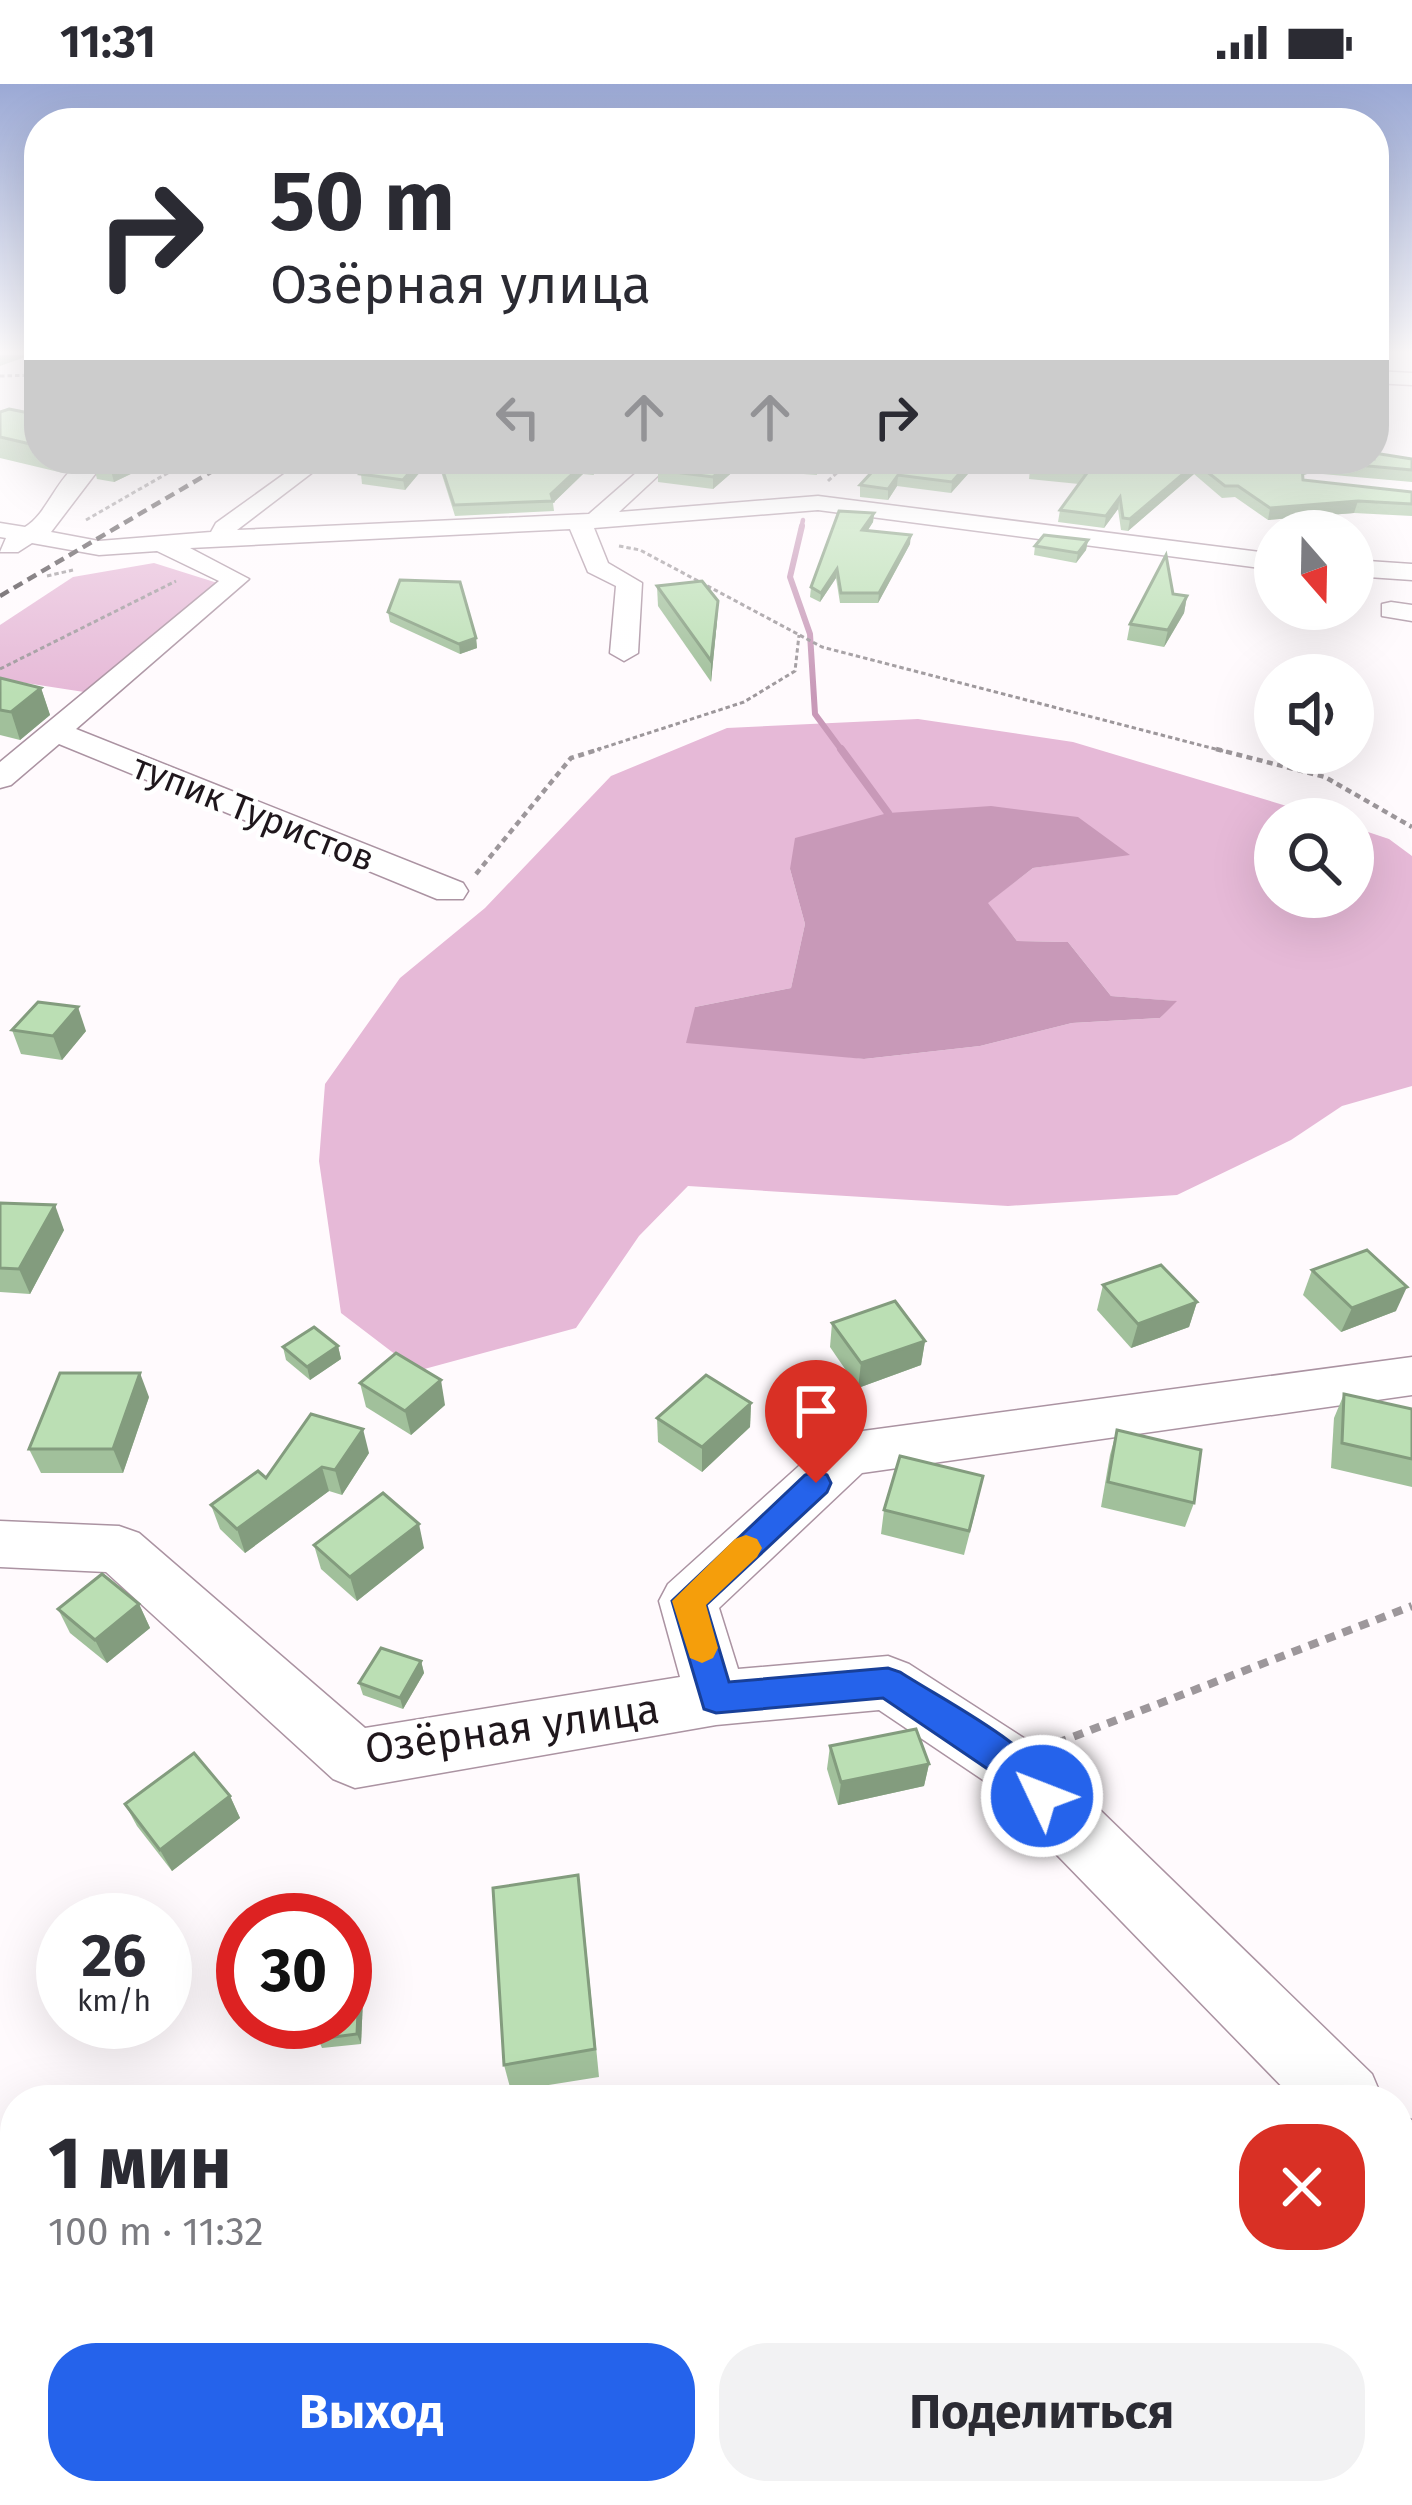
<!DOCTYPE html>
<html lang="ru">
<head>
<meta charset="utf-8">
<style>
	:root { --surface:#fff; --page:#f2f2f3; --text:#2b2b33; --muted:#7c7c81; --accent:#2563eb }
	body { margin:0; font-family:"Fira Sans",sans-serif; background:var(--page); color:var(--text); height:100vh; display:flex; flex-direction:column; font-size:45px; white-space:nowrap }
	* { box-sizing:border-box; margin:0 }
	p { font-size:39px; color:var(--muted) }
	.icon { flex:none; width:66px; height:66px; fill:none; stroke:currentColor; stroke-width:2; stroke-linecap:round; stroke-linejoin:round }
	.map { position:relative; flex:1; overflow:hidden }
	.details { position:absolute; left:0px; top:2001px; width:1413px; height:420px; display:flex; flex-direction:column; background:var(--surface); border-radius:48px 48px 0 0; box-shadow:0 12px 48px #0002 }
	.details>* { flex:none }
	.top-card { position:absolute; left:24px; top:24px; width:1365px; height:366px; border-radius:48px; box-shadow:0 12px 48px #0002; background:#fff; color:var(--text); overflow:hidden }
	.needle { width:78px; rotate:160deg }
	.controls { position:absolute; left:1254px; top:426px; display:grid; gap:24px }
	.controls a { display:grid; place-items:center; width:120px; height:120px; border-radius:50%; background:var(--surface); box-shadow:0 12px 48px #0002; font-size:60px }
	.speed { position:absolute; left:36px; top:1809px; display:flex; gap:24px; font-size:60px; font-weight:700; text-align:center }
	.speed>* { display:grid; place-content:center; width:156px; height:156px; border-radius:50%; background:var(--surface); box-shadow:0 12px 48px #0002; line-height:1 }
	.speed small { font-size:30px; font-weight:400 }
	.speed .limit { border:18px solid #d22; background:#fff; color:#111 }
	.pin { position:absolute; display:grid; place-items:center; width:102px; height:102px; color:#fff; margin:-123px -51px; border-radius:50% 50% 50% 0; rotate:-45deg; box-shadow:0 0 12px #0007 }
	.pin .icon { rotate:45deg }
	.me { position:absolute; width:132px; margin:-66px; rotate:313deg; stroke-linejoin:round; filter:drop-shadow(0 0 9px #0008) }
	.turn { display:flex; align-items:center; gap:42px; height:252px; padding:0 48px; font-size:54px }
	.turn .icon { width:156px; height:156px; stroke-width:2.5 }
	.turn b { display:block; font-size:84px; line-height:102px }
	.lanes { display:flex; align-items:center; height:114px; padding:0 48px; background:#0003; justify-content:center; gap:60px; direction:ltr }
	.lanes .off { opacity:.35 }
	.round { display:grid; place-items:center; flex:none; width:126px; height:126px; border-radius:48px; background:var(--page) }
	.summary { display:flex; align-items:center; justify-content:space-between; height:204px; padding:0 48px }
	h1 { font-size:72px; font-weight:700; line-height:90px }
	.action { display:flex; gap:24px; margin-top:auto; padding:24px 48px }
	.action a { flex:1; height:138px; border-radius:48px; background:var(--accent); color:#fff; font-size:48px; font-weight:700; line-height:138px; text-align:center }
	.action a+a { background:var(--page); color:var(--text) }
	.status { display:flex; justify-content:space-between; align-items:center; height:84px; padding:0 60px; background:var(--surface); direction:ltr }
	.status svg { height:33px; fill:currentColor }
	.map>svg:first-child { display:block }
	.green { fill:#e6b9d7; fill-rule:evenodd }
	.water { fill:#c899b8 }
	.lines { fill:none; stroke-linecap:round; stroke-linejoin:round }
	.stream-far2 { stroke:#c899b8; stroke-width:4.5 }
	.stream-far1 { stroke:#c899b8; stroke-width:6 }
	.stream { stroke:#c899b8; stroke-width:8 }
	.minor-casing { stroke:#ab93a2; stroke-width:3 }
	.path-far2 { stroke:#9d979b; stroke-width:3; stroke-dasharray:4.5 3; stroke-linecap:butt }
	.path-far1 { stroke:#9d979b; stroke-width:4.5; stroke-dasharray:6 4.5; stroke-linecap:butt }
	.path { stroke:#9d979b; stroke-width:8; stroke-dasharray:10 8; stroke-linecap:butt }
	.minor { fill:#fff; fill-rule:evenodd }
	.rail { stroke:#4c4549; stroke-width:4.5; stroke-dasharray:10 6; stroke-linecap:butt }
	.wall { fill:#a1c09b }
	.shaded-wall { fill:#839c7e }
	.building { fill:#bbdfb4; stroke:#839c7e; stroke-width:3 }
	.route { fill:#2563eb; stroke:#184099; stroke-width:3 }
	.slow { fill:#f59e0b }
	.labels { text-anchor:middle; stroke-width:9; stroke-linejoin:round; paint-order:stroke }
	.far-street-label { font-size:36px; fill:#1f171c; stroke:#fff }
	.street-label { font-size:42px; fill:#1f171c; stroke:#fff }
</style>
</head>
<body>
<div class="status"><b>11:31</b><svg viewBox="0 0 49 12"><path d="M0 12V9h3v3zM5 12V6h3v6zM10 12V3h3v9zM15 12V0h3v12zM26 1h20v11H26zM47 4h2v5h-2z"/></svg></div>
<div class="map">
<svg width="1412" height="2421" viewBox="0 0 1412 2421">
	<rect width="100%" height="100%" fill="#fffafd"/>
	<g class="green">
		<path d="M154,479L227,502L84,608L0,595V541L73,493Z"/>
		<path d="M918,635L1073,658L1330,735H1275V813H1353V743L1389,755L1412,772V1002L1342,1022L1291,1056L1177,1111L1008,1122L688,1102L639,1152L576,1244L417,1287L341,1229L319,1077L325,1000L400,894L485,824L611,692L727,644ZM1128,770L1033,784L987,819L1017,857L1068,858L1111,912L1175,917L1160,934L1072,939L980,962L864,975L787,965L695,923L791,904L805,840L790,785Z"/>
	</g>
	<path class="water" d="M991,722L1078,733L1130,771L1033,784L988,819L1017,857L1068,858L1111,912L1177,917L1160,934L1072,939L980,962L864,975L686,959L695,923L791,904L805,840L790,785L795,754L888,729Z"/>
	<g class="lines">
		<path class="stream-far2" d="M801,445L803,436"/>
		<path class="stream-far1" d="M802,442L790,493L810,550L815,630L843,668"/>
		<path class="stream" d="M841,665L888,729"/>
		<g class="minor-casing">
			<g id="minor">
				<path d="M1374,287L1412,289V301L1374,299Z"/>
				<path d="M305,375H330L237,446L589,430L652,375H676L619,428L818,412L1275,470V486L818,426L594,444L608,479L642,499L638,569L624,577L610,569L616,502L588,488L570,445L190,464L249,495L76,645L463,799L468,807L463,815H437L59,660L11,701L0,704V678L219,497L157,467L99,471L32,459L18,468H0L6,454L0,453V439L25,443C51,428 60,379 93,375L102,381L51,448L99,457L211,448L216,439Z"/>
				<path d="M1353,476L1412,480V496L1353,492Z"/>
				<path d="M1391,518L1412,521V537L1382,532V520Z"/>
				<path d="M1412,1273V1311L862,1389L719,1524L738,1585L888,1572L909,1580L1030,1658L1372,1990L1383,2016H1295L986,1698L879,1626L716,1641L355,1704L333,1695L106,1488L0,1483V1437L119,1442L139,1449L365,1644L680,1593L659,1517L668,1500L829,1355L848,1349Z"/>
				<path d="M1398,2031L1412,2036V2120L1398,2114Z"/>
			</g>
		</g>
		<g class="path-far2">
			<path d="M0,292L39,291"/>
			<path d="M828,397L852,375"/>
			<path d="M86,436L192,375"/>
			<path d="M619,462L640,466L822,563L1227,668"/>
			<path d="M47,492L73,486"/>
			<path d="M0,585L176,497"/>
			<path d="M590,668L744,618L795,587L799,551"/>
		</g>
		<g class="path-far1">
			<path d="M1216,665L1325,693L1412,743"/>
			<path d="M476,790L571,674L600,665"/>
		</g>
		<path class="path" d="M1057,1659L1412,1522"/>
		<use href="#minor" class="minor"/>
		<path class="rail" d="M0,512L233,375"/>
	</g>
	<g class="wall">
		<path d="M0,328L39,331V375H79L63,389L0,374Z"/>
		<path d="M92,375H162L114,398L97,395Z"/>
		<path d="M431,375L405,406L362,400L361,390Z"/>
		<path d="M437,375H608L593,391L583,390L553,419L554,427L455,432Z"/>
		<path d="M670,375H818L817,391L736,385L713,405L658,398V386Z"/>
		<path d="M884,375H1412V398L1311,389L1303,391V396L1412,408V432L1354,429L1268,436L1235,413L1222,414L1194,390L1128,447L1121,446L1118,425L1104,444L1058,438L1060,426L1079,400L1029,395L1030,385L976,381L951,409L897,402L888,416L860,413V401Z"/>
		<path d="M874,429L873,438L868,446L910,460L878,519H840L836,494L820,518L810,513L811,503Z"/>
		<path d="M1088,456L1086,466L1076,479L1034,471L1035,462Z"/>
		<path d="M657,502L718,517L717,537L711,598L658,522Z"/>
		<path d="M1173,510L1187,512L1184,529L1164,563L1127,556L1130,540Z"/>
		<path d="M388,528L476,554L477,564L460,570L390,538Z"/>
		<path d="M0,594L41,604L50,631L20,656L0,651Z"/>
		<path d="M12,946L86,947L62,976L21,970Z"/>
		<path d="M0,1119L64,1146L30,1210L0,1208Z"/>
		<path d="M1312,1186L1396,1227L1341,1248L1303,1211Z"/>
		<path d="M1103,1201L1197,1218L1189,1243L1131,1264L1097,1226Z"/>
		<path d="M832,1239L925,1257L921,1281L858,1304L830,1263Z"/>
		<path d="M338,1262L341,1275L310,1296L286,1276L283,1263Z"/>
		<path d="M360,1299L445,1321L411,1351L366,1323Z"/>
		<path d="M1344,1310L1412,1325V1403L1331,1384L1334,1334Z"/>
		<path d="M149,1313L123,1389H41L29,1365Z"/>
		<path d="M751,1319L750,1343L702,1388L658,1358L657,1334Z"/>
		<path d="M1117,1346L1194,1419L1185,1443L1101,1423L1110,1371Z"/>
		<path d="M369,1369L342,1411L329,1407L245,1469L220,1445L211,1421L266,1394Z"/>
		<path d="M978,1417L964,1471L881,1450L884,1426Z"/>
		<path d="M314,1461L424,1464L357,1517L321,1485Z"/>
		<path d="M139,1520L150,1544L107,1579L70,1549L58,1525Z"/>
		<path d="M421,1577L424,1589L403,1625L363,1611L359,1599Z"/>
		<path d="M830,1662L929,1680L924,1702L838,1721L827,1685Z"/>
		<path d="M230,1712L240,1734L172,1787L137,1742L125,1720Z"/>
		<path d="M582,1822L599,1993L511,2007L504,1981Z"/>
		<path d="M360,1883L364,1893L361,1960L322,1964L318,1955Z"/>
		<path d="M1079,2406H1206L1211,2421H1083Z"/>
	</g>
	<g class="shaded-wall">
		<path d="M0,271H31L0,282Z"/>
		<path d="M59,375H79L63,389Z"/>
		<path d="M108,375H162L114,398Z"/>
		<path d="M421,375H431L405,406L403,396Z"/>
		<path d="M598,375H608L593,391L592,381Z"/>
		<path d="M736,375V385L713,405V393Z"/>
		<path d="M972,375H976V381L951,409L952,398Z"/>
		<path d="M1314,377L1311,389L1299,392L1302,381Z"/>
		<path d="M1196,379L1194,390L1128,447L1130,435Z"/>
		<path d="M583,380V390L553,419L551,410Z"/>
		<path d="M898,391L897,402L888,416V405Z"/>
		<path d="M1120,413L1118,425L1104,444L1106,432Z"/>
		<path d="M1358,417L1354,429L1268,436L1270,424Z"/>
		<path d="M874,429L873,438L862,455V446Z"/>
		<path d="M911,451L910,460L878,519L879,509Z"/>
		<path d="M1088,456L1086,466L1076,479L1078,469Z"/>
		<path d="M837,485L836,494L820,518L821,509Z"/>
		<path d="M1187,512L1184,529L1164,563L1168,546Z"/>
		<path d="M718,517L717,537L711,598V577Z"/>
		<path d="M476,554L477,564L460,570L459,560Z"/>
		<path d="M41,604L50,631L20,656L11,628Z"/>
		<path d="M78,923L86,947L62,976L53,952Z"/>
		<path d="M55,1121L64,1146L30,1210L19,1185Z"/>
		<path d="M1407,1203L1396,1227L1341,1248L1352,1224Z"/>
		<path d="M1197,1218L1189,1243L1131,1264L1138,1240Z"/>
		<path d="M925,1257L921,1281L858,1304L861,1279Z"/>
		<path d="M338,1262L341,1275L310,1296L307,1283Z"/>
		<path d="M140,1289L149,1313L123,1389L113,1365Z"/>
		<path d="M441,1296L445,1321L411,1351L405,1327Z"/>
		<path d="M751,1319L750,1343L702,1388V1363Z"/>
		<path d="M363,1345L369,1369L342,1411L335,1386Z"/>
		<path d="M322,1383L329,1407L245,1469L237,1445Z"/>
		<path d="M419,1440L424,1464L357,1517L350,1493Z"/>
		<path d="M139,1520L150,1544L107,1579L95,1556Z"/>
		<path d="M421,1577L424,1589L403,1625L400,1614Z"/>
		<path d="M929,1680L924,1702L838,1721L841,1698Z"/>
		<path d="M230,1712L240,1734L172,1787L160,1766Z"/>
		<path d="M360,1883L364,1893L361,1960L357,1950Z"/>
	</g>
	<g class="building">
		<path d="M9,325L39,331V362L0,353V328Z"/>
		<path d="M1374,369L1412,375V386L1314,377L1302,381L1303,396L1412,408V420L1358,417L1270,424L1238,402H1225L1196,379L1130,435L1123,434L1120,413L1106,432L1060,426L1087,389L1030,384L1034,375H1374Z"/>
		<path d="M385,375H421L403,396L361,390Z"/>
		<path d="M439,375H598L592,381L583,380L551,410L553,417L454,421Z"/>
		<path d="M670,375H735L713,393L658,386Z"/>
		<path d="M751,375H818V380Z"/>
		<path d="M884,375H972L952,398L898,391L888,405L860,401Z"/>
		<path d="M839,427L874,429L862,446L911,451L879,509H841L837,485L821,509L811,503Z"/>
		<path d="M1044,451L1088,456L1078,469L1035,462Z"/>
		<path d="M1166,471L1173,510L1187,512L1168,546L1130,540Z"/>
		<path d="M400,496L460,498L476,554L459,560L388,528Z"/>
		<path d="M702,497L718,517L711,577L657,502Z"/>
		<path d="M0,594L41,604L11,628L0,626Z"/>
		<path d="M38,918L78,923L53,952L12,946Z"/>
		<path d="M0,1119L55,1121L19,1185L0,1184Z"/>
		<path d="M1367,1166L1407,1203L1352,1224L1312,1186Z"/>
		<path d="M1161,1181L1197,1218L1138,1240L1103,1201Z"/>
		<path d="M895,1217L925,1257L861,1279L832,1239Z"/>
		<path d="M314,1243L338,1262L307,1283L283,1263Z"/>
		<path d="M396,1269L441,1296L405,1327L360,1299Z"/>
		<path d="M60,1289H140L113,1365H29Z"/>
		<path d="M706,1291L751,1319L702,1363L657,1334Z"/>
		<path d="M1344,1310L1412,1325V1375L1342,1359Z"/>
		<path d="M311,1330L363,1345L335,1386L322,1383L237,1445L211,1421L258,1387L266,1394Z"/>
		<path d="M1117,1346L1201,1366L1194,1419L1108,1398Z"/>
		<path d="M900,1372L983,1392L969,1447L884,1426Z"/>
		<path d="M383,1409L419,1440L350,1493L314,1461Z"/>
		<path d="M102,1490L139,1520L95,1556L58,1525Z"/>
		<path d="M381,1564L421,1577L400,1614L359,1599Z"/>
		<path d="M916,1645L929,1680L841,1698L830,1662Z"/>
		<path d="M194,1669L230,1712L160,1766L125,1720Z"/>
		<path d="M578,1791L595,1965L504,1981L493,1804Z"/>
		<path d="M360,1883L357,1950L318,1955L319,1938H345V1885Z"/>
		<path d="M1093,2406H1206L1211,2421H1097Z"/>
	</g>
	<linearGradient id="sky" x2="0" y2="1"><stop stop-color="#9ba9d5"/><stop offset="0.44" stop-color="#fffdfe"/><stop offset="1" stop-color="#fffdfe" stop-opacity="0"/></linearGradient>
	<rect width="1412" height="610" fill="url(#sky)"/>
	<path class="route" d="M816,1387L827,1391L831,1399L827,1408L706,1521L729,1598L888,1584L900,1588C946,1618 1038,1663 1060,1712L1055,1724L1042,1729L1029,1724L995,1690L883,1614L716,1629L704,1625L672,1517L805,1391Z"/>
	<path class="slow" d="M746,1451L757,1455L762,1464L757,1473L706,1521L718,1564L713,1574L702,1579L690,1574L672,1517L735,1455Z"/>
	<g class="labels">
		<g class="far-street-label">
			<text transform="translate(254 728) rotate(22)" y="13">тупик Туристов</text>
		</g>
		<g class="street-label">
			<text transform="translate(512 1644) rotate(-8)" y="15">Озёрная улица</text>
		</g>
	</g>
</svg>
<div class="controls">
<a><svg class="needle" viewBox="-14 -14 28 28"><path d="M0-13l5 13h-10z" fill="#e53935"/><path d="M0 13l5-13h-10z" fill="#7c7c81"/></svg></a>
<a><svg class="icon" aria-label="sound" viewBox="0 0 24 24"><path d="M4 9h4l5-4v14l-5-4H4zM17 9q2 3 0 6"/></svg></a>
<a><svg class="icon" aria-label="search" viewBox="0 0 24 24"><circle cx="10" cy="10" r="6"/><path d="M15 15l6 6"/></svg></a>
</div>
<div class="speed"><div>26<small>km/h</small></div><div class="limit">30</div></div>
<div class="pin" style="left:816px;top:1399px;background:#d93025"><svg class="icon" aria-label="arrive" viewBox="0 0 24 24"><path d="M6 21V4h12l-3 4 3 4H6"/></svg></div>
<svg class="me" style="left:1042px;top:1712px" viewBox="-20 -20 40 40"><circle r="17" fill="#2563eb" stroke="#fff" stroke-width="3"/><path d="M0-11L8 9 0 5-8 9z" fill="#fff"/></svg>
<div class="top-card">
<div class="turn"><svg class="icon" aria-label="right" viewBox="0 0 24 24"><path d="M7 20v-9h11M14 6l5 5-5 5"/></svg><div><b>50 m</b>Озёрная улица</div></div>
<div class="lanes"><svg class="icon off" aria-label="left" viewBox="0 0 24 24"><path d="M17 20v-9H6M10 6l-5 5 5 5"/></svg><svg class="icon off" aria-label="ahead" viewBox="0 0 24 24"><path d="M12 20V5M6 11l6-6 6 6"/></svg><svg class="icon off" aria-label="ahead" viewBox="0 0 24 24"><path d="M12 20V5M6 11l6-6 6 6"/></svg><svg class="icon" aria-label="right" viewBox="0 0 24 24"><path d="M7 20v-9h11M14 6l5 5-5 5"/></svg></div>
</div>
<section class="details">
<div class="summary"><div><h1>1 мин</h1><p>100 m · 11:32</p></div><a class="round" style="background:#d93025;color:#fff"><svg class="icon" aria-label="close" viewBox="0 0 24 24"><path d="M6 6l12 12M18 6L6 18"/></svg></a></div>
<div class="action"><a>Выход</a><a>Поделиться</a></div>
</section>
</div>
</body>
</html>
